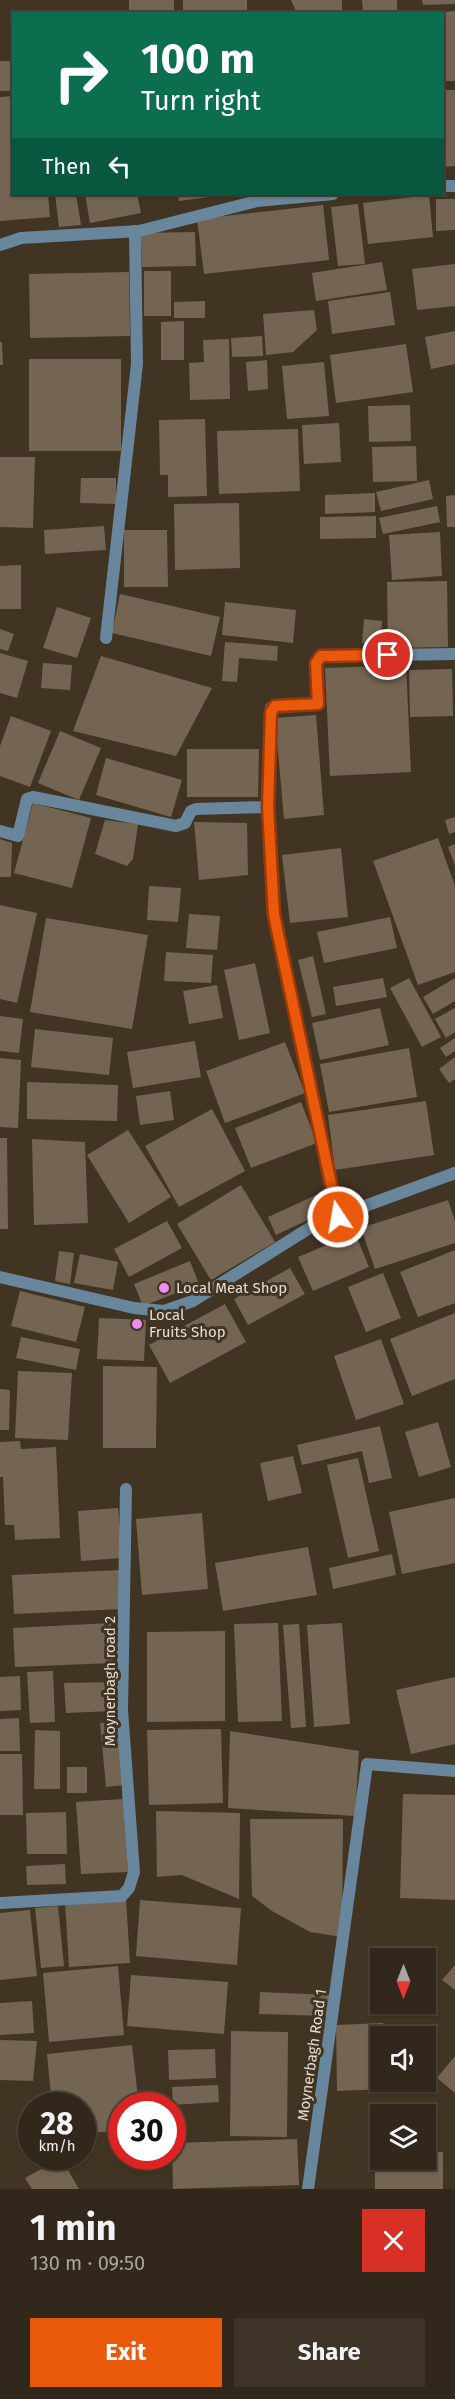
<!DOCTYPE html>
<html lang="en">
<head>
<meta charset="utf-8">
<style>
	:root { --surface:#31271a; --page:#3d3327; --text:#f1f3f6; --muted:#a8a5a2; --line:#4c4439; --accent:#ea580c }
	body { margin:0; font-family:"Fira Sans",sans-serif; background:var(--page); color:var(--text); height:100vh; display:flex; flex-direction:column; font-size:22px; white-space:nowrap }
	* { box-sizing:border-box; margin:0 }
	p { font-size:20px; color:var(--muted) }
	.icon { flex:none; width:33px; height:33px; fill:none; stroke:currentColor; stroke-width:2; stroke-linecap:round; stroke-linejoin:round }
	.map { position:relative; height:2189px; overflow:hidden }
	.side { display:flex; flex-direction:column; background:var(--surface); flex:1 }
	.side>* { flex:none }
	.guide { position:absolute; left:12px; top:12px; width:432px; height:183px; border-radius:0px; box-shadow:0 2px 4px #0004,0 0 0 2px var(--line); background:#0b6e4f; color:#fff; overflow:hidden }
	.needle { width:39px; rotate:180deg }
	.tools { position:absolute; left:370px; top:1948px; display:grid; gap:12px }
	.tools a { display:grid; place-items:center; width:66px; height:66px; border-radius:0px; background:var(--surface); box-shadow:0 2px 4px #0004,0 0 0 2px var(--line); font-size:30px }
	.speed { position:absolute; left:18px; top:2092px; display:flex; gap:12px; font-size:30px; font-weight:700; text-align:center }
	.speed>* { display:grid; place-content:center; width:78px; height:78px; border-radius:50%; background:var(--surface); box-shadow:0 2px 4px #0004,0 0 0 2px var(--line); line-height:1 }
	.speed small { font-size:15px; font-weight:400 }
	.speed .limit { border:9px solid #d22; background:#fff; color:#111 }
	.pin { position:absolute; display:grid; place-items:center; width:51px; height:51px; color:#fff; margin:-26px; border:3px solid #fff; border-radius:50%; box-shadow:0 2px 6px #0007 }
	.me { position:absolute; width:66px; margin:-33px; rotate:348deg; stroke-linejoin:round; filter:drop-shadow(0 0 4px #0008) }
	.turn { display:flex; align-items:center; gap:21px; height:126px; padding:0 30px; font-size:27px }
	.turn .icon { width:78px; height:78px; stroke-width:2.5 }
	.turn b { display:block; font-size:42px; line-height:51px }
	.then { display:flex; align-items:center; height:57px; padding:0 30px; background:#0003; gap:12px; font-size:22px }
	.round { display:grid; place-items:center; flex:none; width:63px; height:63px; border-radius:0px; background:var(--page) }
	.headline { display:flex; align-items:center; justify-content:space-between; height:102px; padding:0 30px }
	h1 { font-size:36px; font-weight:700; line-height:45px }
	.cta { display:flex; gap:12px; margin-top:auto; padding:12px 30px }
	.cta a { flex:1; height:69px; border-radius:0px; background:var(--accent); color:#fff; font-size:24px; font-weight:700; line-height:69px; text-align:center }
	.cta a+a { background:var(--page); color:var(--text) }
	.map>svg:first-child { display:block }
	.building { fill:#746552 }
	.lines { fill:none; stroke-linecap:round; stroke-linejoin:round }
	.minor { stroke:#69879c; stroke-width:12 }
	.route-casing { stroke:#983908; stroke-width:15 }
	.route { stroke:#ea580c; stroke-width:10 }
	.poi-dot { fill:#ef8bf7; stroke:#413422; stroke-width:2 }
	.labels { text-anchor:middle; stroke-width:6; stroke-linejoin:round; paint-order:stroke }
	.poi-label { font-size:15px; fill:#e5dcd2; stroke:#413422; text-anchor:start }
	.street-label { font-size:15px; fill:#e5dcd2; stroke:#413422 }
</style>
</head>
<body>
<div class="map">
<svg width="455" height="2189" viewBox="0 0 455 2189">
	<rect width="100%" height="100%" fill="#413422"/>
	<g class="building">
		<rect x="129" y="0" width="45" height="14"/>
		<rect x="183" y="0" width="64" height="13"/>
		<path d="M291,0H342V14H297Z"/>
		<path d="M362,0H397V14H363Z"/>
		<path d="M422,0H455V4L423,5Z"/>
		<path d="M455,11V81H442V12Z"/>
		<rect x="0" y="61" width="14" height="30"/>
		<path d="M442,90H455V166L442,167Z"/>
		<path d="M14,96V194H48L50,217L0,221V97Z"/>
		<path d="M55,194H76L81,225L59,227Z"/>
		<path d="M85,194H137L141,213L90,223Z"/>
		<path d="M178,194H224V195L179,201Z"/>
		<path d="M429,195L433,237L368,244L363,203Z"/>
		<path d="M436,199H455V230L436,231Z"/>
		<path d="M358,204L365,264L338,266L331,207Z"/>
		<path d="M323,205L329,260L204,274L197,219Z"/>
		<path d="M195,232L196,266L142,267L141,233Z"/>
		<path d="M382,262L387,290L316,301L312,273Z"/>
		<path d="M455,264V306L417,310L412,269Z"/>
		<rect x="144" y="271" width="27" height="45"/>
		<path d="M129,272L130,336L30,338L29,274Z"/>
		<path d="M390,292L395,325L332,334L328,301Z"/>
		<path d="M205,301V318H174V302Z"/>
		<path d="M314,310L317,330L293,352L266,355L263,314Z"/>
		<path d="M184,321V360H161V322Z"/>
		<path d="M455,331V364L431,369L425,337Z"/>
		<path d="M262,336L263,356L232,357L231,338Z"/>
		<path d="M229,339L230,399L190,400L189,363L204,362L203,340Z"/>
		<path d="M0,342H2L3,365H0Z"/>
		<path d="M406,344L413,392L336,403L330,355Z"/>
		<rect x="29" y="359" width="92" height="92"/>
		<path d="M267,360L268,389L248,391L246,362Z"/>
		<path d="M324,362L329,416L287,419L282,366Z"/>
		<path d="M410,405L411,441L369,442L368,406Z"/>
		<path d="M205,419L207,496L168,497V475H160L159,420Z"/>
		<path d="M339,423L341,462L304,464L302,425Z"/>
		<path d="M298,429L300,491L219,494L217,431Z"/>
		<path d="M416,446L417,481L373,482L372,447Z"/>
		<path d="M0,457H35L33,528L0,527Z"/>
		<path d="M81,478H116V504L80,503Z"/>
		<path d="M429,480L433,499L381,511L376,492Z"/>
		<path d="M375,493V512L325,514V495Z"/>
		<path d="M455,495V527H447L446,496Z"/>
		<path d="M239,503L240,568L175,570L174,504Z"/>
		<path d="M437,506L440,522L383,534L379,518Z"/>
		<path d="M376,516V538L320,539V517Z"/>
		<path d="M104,526L106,550L45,554L44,530Z"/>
		<path d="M124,530H167L168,587H124Z"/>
		<path d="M440,532L442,576L392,580L389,535Z"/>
		<path d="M21,565V609H0V566Z"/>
		<path d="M447,581L448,647L388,648L387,582Z"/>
		<path d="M120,594L220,617L211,656L112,633Z"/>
		<path d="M225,602L296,610L293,643L222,635Z"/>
		<path d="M57,607L91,618L77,658L43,648Z"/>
		<path d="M364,619L382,621L380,645L362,643Z"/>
		<path d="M0,629L14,634L8,651L0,649Z"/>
		<path d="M225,642L278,646L277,661L239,658L237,682L222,681Z"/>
		<path d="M0,653L28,661L17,698L0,693Z"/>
		<path d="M101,656L212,688L176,756L73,731Z"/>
		<path d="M43,663L72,665L70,690L41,688Z"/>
		<path d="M406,665L411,772L330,776L325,668Z"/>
		<path d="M452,669L453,716L410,717L409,670Z"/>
		<path d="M316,715L324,815L284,819L275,718Z"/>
		<path d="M11,716L51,731L30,787L0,776V746Z"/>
		<path d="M60,731L101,748L79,800L38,783Z"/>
		<path d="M187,749H259L258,797H187Z"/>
		<path d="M106,758L182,780L171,817L96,795Z"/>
		<path d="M33,803L91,818L72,888L14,873Z"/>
		<path d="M455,817V832L449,834L445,820Z"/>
		<path d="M105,820L138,824L133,859L127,866L95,854Z"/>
		<path d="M194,822L247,823L248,875L199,880Z"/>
		<path d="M438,838L455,886V972L418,985L373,861Z"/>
		<path d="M0,839L12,843L11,877H0Z"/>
		<path d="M455,844V865L448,847Z"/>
		<path d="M341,848L348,917L290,923L282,855Z"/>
		<path d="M149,886L181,888L178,922L147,920Z"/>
		<path d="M0,905L37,913L17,1003L0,999Z"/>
		<path d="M189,914L220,916L217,950L186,948Z"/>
		<path d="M390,917L397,948L324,963L317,932Z"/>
		<path d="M46,918L148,935L132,1029L30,1012Z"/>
		<path d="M166,952L213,955L211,983L164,981Z"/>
		<path d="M313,956L326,1014L312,1017L298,960Z"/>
		<path d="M255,963L270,1033L239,1040L224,970Z"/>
		<path d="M383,978L387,997L336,1006L333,987Z"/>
		<path d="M409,978L441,1037L422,1047L390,988Z"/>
		<path d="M455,978V1001L433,1014L423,997Z"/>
		<path d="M217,985L223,1018L189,1024L183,991Z"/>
		<path d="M380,1008L389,1045L320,1060L312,1023Z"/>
		<path d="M455,1008V1032L446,1038L435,1019Z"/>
		<path d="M0,1016L23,1019L19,1053L0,1051Z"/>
		<path d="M35,1029L113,1038L109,1075L31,1067Z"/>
		<path d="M455,1038V1051L446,1057L440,1048Z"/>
		<path d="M195,1041L201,1077L133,1088L127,1052Z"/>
		<path d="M285,1042L305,1093L225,1123L206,1071Z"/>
		<path d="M409,1048L417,1097L329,1112L320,1064Z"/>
		<path d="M455,1057V1079L449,1083L439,1069Z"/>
		<path d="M0,1058L21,1060L18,1128L0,1127Z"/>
		<path d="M27,1082L118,1085L117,1121L27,1119Z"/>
		<path d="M170,1091L174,1120L140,1125L136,1096Z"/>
		<path d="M426,1101L434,1155L335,1170L328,1115Z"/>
		<path d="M301,1102L317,1143L251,1168L235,1128Z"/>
		<path d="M212,1109L245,1171L179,1207L145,1146Z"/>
		<path d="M128,1130L171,1197L129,1223L87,1155Z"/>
		<path d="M0,1138H7L8,1229H0Z"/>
		<path d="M32,1139L85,1142L88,1223L34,1225Z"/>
		<path d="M241,1185L275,1242L211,1280L177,1224Z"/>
		<path d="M325,1191L333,1208L276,1235L268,1217Z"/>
		<path d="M448,1200L455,1221V1243L375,1269L361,1228Z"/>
		<path d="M167,1221L182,1248L129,1277L114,1249Z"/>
		<path d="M355,1233L369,1267L313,1291L298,1257Z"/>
		<path d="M455,1250V1303L418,1317L400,1272Z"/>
		<path d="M59,1251L74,1253L70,1284L55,1281Z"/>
		<path d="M80,1254L118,1262L113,1290L74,1283Z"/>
		<path d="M190,1261L199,1284L143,1306L134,1284Z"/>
		<path d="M290,1268L305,1294L248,1325L234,1299Z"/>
		<path d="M383,1273L401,1318L366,1332L348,1287Z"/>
		<path d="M20,1291L85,1307L76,1342L11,1326Z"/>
		<path d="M225,1304L246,1342L170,1383L149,1345Z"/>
		<path d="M455,1313V1379L412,1396L390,1339Z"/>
		<path d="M99,1318L146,1320L144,1361L97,1359Z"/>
		<path d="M21,1337L80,1349L76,1370L16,1358Z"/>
		<path d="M381,1339L404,1404L356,1420L334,1356Z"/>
		<path d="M103,1366L157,1367L156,1448H103Z"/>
		<path d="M18,1371L72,1373L68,1440L15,1438Z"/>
		<path d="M0,1389L10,1390L9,1430H0Z"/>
		<path d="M438,1422L451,1467L419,1477L405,1432Z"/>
		<path d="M380,1426L392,1478L369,1483L362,1451L302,1465L297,1445Z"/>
		<path d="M20,1441L21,1449L56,1447L60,1538L15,1540L14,1525H5L3,1477H0V1442Z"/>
		<path d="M293,1456L302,1493L268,1501L260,1463Z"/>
		<path d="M358,1458L379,1551L348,1558L327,1465Z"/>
		<path d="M455,1498V1563L402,1574L389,1512Z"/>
		<path d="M118,1508L122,1558L81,1561L78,1511Z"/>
		<path d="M202,1513L208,1589L142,1595L136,1519Z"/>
		<path d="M308,1547L317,1595L223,1611L215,1563Z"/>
		<path d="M392,1554L396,1575L333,1589L329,1568Z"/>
		<path d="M121,1570L122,1609L14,1614L12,1575Z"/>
		<path d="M111,1623L113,1663L15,1667L13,1628Z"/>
		<path d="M278,1623L282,1721L238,1722L234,1624Z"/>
		<path d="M342,1623L350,1724L314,1727L307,1625Z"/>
		<path d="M299,1624L306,1727L291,1728L283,1625Z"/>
		<path d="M225,1631V1721L147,1722V1632Z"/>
		<path d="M53,1671L55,1722L30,1723L27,1672Z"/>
		<path d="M20,1676L21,1710L0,1711V1677Z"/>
		<path d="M455,1677V1744L411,1754L396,1690Z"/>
		<path d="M113,1682L114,1711L66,1713L64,1683Z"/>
		<path d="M19,1718L20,1751H0V1719Z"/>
		<path d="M119,1722L125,1785L106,1787L100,1723Z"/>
		<path d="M221,1729L223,1803L149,1805L147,1730Z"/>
		<path d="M35,1730L60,1731V1789H34Z"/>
		<path d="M230,1731L359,1751L355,1816L228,1808Z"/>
		<path d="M0,1754H22L23,1815H0Z"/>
		<rect x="67" y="1767" width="20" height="26"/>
		<path d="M403,1794L455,1795V1900L400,1898Z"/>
		<path d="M123,1799L128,1872L81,1874L76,1802Z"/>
		<path d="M156,1811L240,1813L239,1899L182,1875L157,1877Z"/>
		<path d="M66,1812L67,1854H27L26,1813Z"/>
		<path d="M250,1819H343L342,1937L310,1932L272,1911L252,1896Z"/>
		<path d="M65,1864L66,1884L27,1885L26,1866Z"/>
		<path d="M126,1899L130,1963L69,1967L65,1903Z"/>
		<path d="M140,1900L241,1908L237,1965L136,1956Z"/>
		<path d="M58,1906L64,1966L41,1968L35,1908Z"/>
		<path d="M30,1910L37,1976L0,1980V1913Z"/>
		<path d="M455,1965V1990L442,1980Z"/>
		<path d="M118,1966L124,2035L49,2042L43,1973Z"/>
		<path d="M131,1975L228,1982L224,2034L127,2026Z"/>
		<path d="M260,1992L329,1995L328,2016L259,2014Z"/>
		<path d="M32,2001L34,2033L0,2035V2003Z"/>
		<path d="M383,2023L381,2082H384V2089L337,2091L336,2025Z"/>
		<path d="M231,2031L288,2032L287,2137L230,2136Z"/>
		<path d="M0,2040L37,2041L33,2081L0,2080Z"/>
		<path d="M132,2045L139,2106H122V2130L82,2134V2106H52L47,2054Z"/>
		<path d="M215,2049L216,2078L169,2080L168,2050Z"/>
		<path d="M455,2056V2093L437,2078Z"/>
		<path d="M218,2085L219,2102L173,2105L172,2087Z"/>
		<path d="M297,2139L299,2185L173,2189L172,2143Z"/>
		<path d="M375,2152H381V2160H426V2152H443V2189H375Z"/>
		<path d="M61,2158L79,2189H32L25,2178Z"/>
	</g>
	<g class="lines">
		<g class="minor">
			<path d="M442,186H455"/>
			<path d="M0,245L21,238L139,231L257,201L333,194"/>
			<path d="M106,638L137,364L135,231"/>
			<path d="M0,831L18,836L27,799L33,797L176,826L185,823L191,811L196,809L268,807"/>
			<path d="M338,1217L274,915L268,807L271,708L318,704L316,663L321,656L455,654"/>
			<path d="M0,1277L134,1308L164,1311L193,1301L316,1224L455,1173"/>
			<path d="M0,1903L122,1896L129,1888L134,1872L122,1710L126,1489"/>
			<path d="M308,2189L367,1764L455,1771"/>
		</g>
	</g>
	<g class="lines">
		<g class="route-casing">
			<path id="route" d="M338,1217L274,915L268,807L271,712L275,706L318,704L316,663L321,656L388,655"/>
		</g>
		<use href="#route" class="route"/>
	</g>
	<g class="poi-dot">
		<circle cx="164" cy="1288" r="6"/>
		<circle cx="137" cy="1324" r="6"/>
	</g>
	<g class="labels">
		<g class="poi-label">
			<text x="176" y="1293">Local Meat Shop</text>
			<text x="149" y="1320">Local<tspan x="149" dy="17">Fruits Shop</tspan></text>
		</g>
		<g class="street-label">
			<text transform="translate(110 1681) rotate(-90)" y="5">Moynerbagh road 2</text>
			<text transform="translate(312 2055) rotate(-82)" y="5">Moynerbagh Road 1</text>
		</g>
	</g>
</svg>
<div class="tools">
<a><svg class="needle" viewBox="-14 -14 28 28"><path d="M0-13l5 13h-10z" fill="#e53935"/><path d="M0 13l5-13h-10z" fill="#a8a5a2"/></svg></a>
<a><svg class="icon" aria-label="sound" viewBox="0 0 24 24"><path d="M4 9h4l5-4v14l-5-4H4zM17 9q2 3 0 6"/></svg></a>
<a><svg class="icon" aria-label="layers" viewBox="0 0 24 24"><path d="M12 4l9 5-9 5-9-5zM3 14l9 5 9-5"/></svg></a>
</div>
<div class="speed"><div>28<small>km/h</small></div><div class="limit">30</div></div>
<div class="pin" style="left:388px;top:655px;background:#d93025"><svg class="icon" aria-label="arrive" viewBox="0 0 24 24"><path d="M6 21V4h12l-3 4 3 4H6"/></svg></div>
<svg class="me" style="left:338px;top:1217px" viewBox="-20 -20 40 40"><circle r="17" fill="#ea580c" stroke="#fff" stroke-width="3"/><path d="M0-11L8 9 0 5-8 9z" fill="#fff"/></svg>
<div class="guide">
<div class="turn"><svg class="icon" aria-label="right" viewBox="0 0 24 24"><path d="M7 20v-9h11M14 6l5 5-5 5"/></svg><div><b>100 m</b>Turn right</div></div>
<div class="then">Then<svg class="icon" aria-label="left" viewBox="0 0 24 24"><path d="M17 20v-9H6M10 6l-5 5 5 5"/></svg></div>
</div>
</div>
<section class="side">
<div class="headline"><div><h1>1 min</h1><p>130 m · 09:50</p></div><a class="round" style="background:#d93025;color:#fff"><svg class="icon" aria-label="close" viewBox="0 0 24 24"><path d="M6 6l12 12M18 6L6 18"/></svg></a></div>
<div class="cta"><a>Exit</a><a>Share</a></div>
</section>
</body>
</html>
